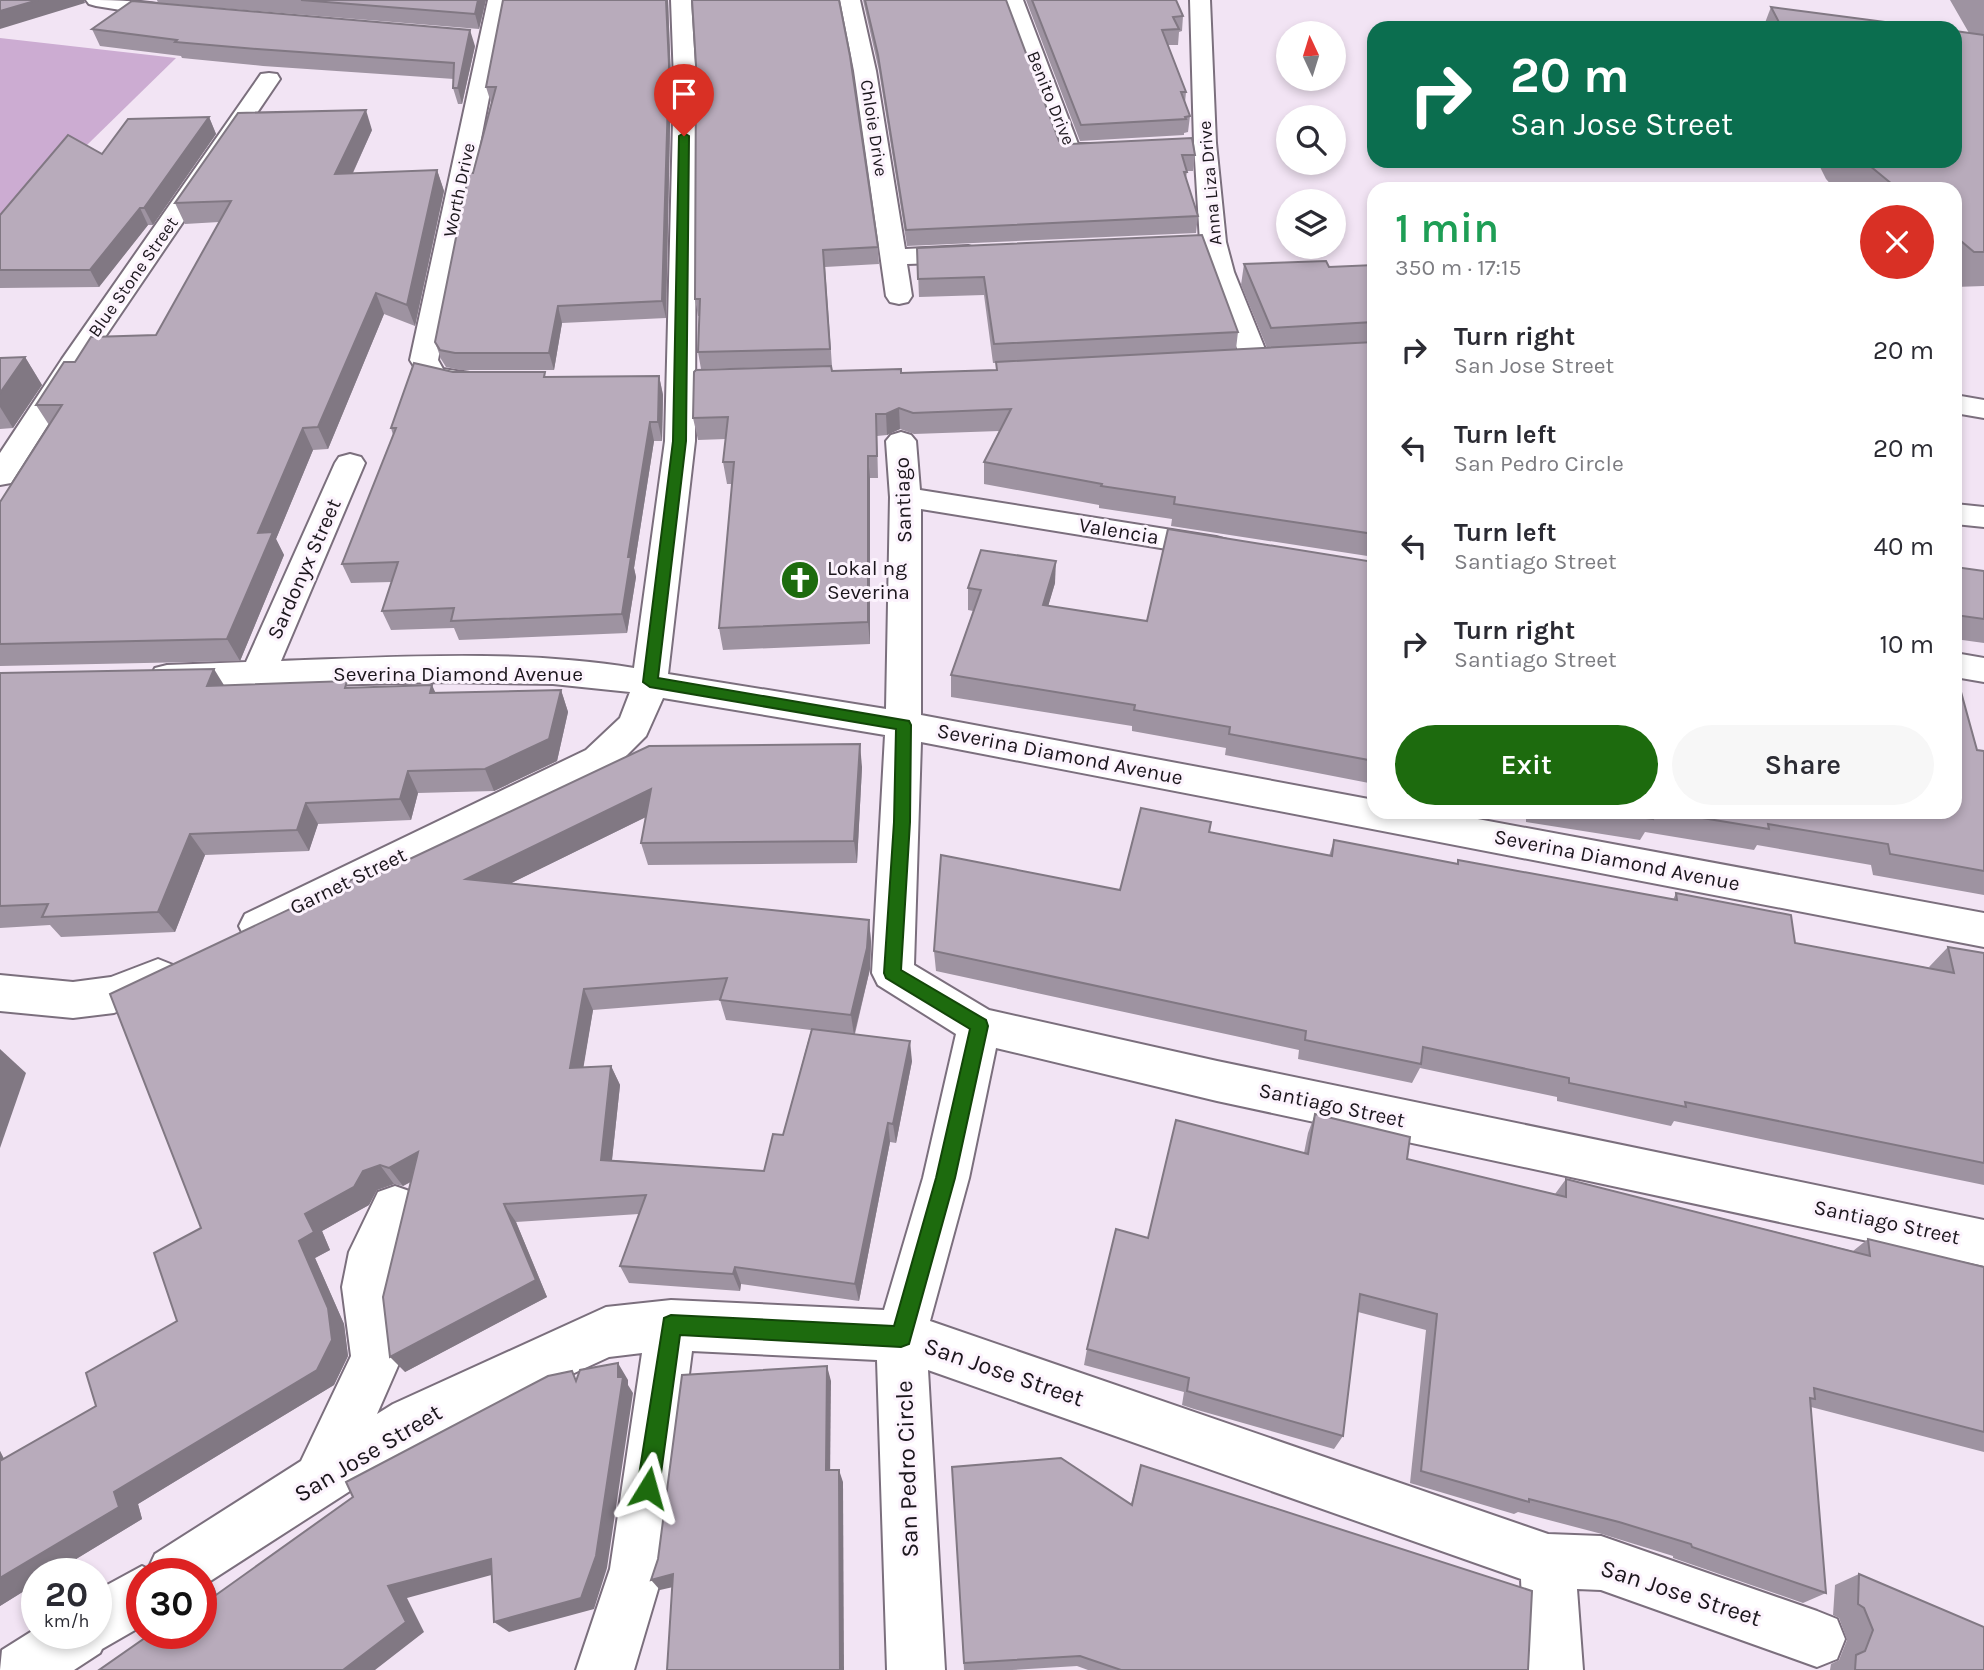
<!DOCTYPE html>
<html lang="en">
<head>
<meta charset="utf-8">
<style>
	:root { --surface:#fff; --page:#f7f7f7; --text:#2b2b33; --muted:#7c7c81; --accent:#1d6b0e }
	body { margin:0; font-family:Karla,sans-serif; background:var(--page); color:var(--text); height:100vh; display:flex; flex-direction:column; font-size:26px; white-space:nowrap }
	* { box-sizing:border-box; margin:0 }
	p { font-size:23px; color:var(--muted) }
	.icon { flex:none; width:38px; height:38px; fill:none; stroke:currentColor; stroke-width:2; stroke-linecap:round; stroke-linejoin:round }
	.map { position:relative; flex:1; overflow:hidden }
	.sheet { position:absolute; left:1367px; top:182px; width:595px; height:637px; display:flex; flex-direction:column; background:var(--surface); border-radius:21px; box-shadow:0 4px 10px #0003 }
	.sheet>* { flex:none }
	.banner { position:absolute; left:1367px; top:21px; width:595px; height:147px; border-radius:21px; box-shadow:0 4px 10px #0003; background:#0b6e4f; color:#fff; overflow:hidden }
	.needle { width:46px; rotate:356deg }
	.controls { position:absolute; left:1276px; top:21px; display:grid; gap:14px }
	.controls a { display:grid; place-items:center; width:70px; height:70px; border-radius:50%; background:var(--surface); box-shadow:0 4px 10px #0003; font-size:35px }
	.speed { position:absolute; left:21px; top:1558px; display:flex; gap:14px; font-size:35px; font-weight:700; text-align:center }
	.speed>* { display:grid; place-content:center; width:91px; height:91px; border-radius:50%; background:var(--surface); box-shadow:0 4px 10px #0003; line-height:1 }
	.speed small { font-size:18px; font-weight:400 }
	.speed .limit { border:10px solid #d22; background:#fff; color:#111 }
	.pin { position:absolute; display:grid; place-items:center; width:60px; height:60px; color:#fff; margin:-72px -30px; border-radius:50% 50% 50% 0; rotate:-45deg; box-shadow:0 0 7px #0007 }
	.pin .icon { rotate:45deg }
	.me { position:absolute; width:77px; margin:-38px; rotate:8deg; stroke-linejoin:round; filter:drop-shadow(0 0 5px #0008) }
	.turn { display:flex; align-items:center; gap:24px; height:147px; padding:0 28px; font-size:32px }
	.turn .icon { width:91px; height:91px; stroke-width:2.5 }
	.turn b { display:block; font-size:49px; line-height:60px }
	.round { display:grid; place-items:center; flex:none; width:74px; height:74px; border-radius:37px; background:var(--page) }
	.headline { display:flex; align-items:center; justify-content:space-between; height:119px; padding:0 28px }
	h1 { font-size:42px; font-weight:600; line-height:52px; color:#1e9e55 }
	.action { display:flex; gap:14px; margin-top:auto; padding:14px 28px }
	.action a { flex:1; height:80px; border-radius:42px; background:var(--accent); color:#fff; font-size:28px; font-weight:600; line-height:80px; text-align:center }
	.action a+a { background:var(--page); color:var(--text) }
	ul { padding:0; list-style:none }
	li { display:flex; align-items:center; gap:21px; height:98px; padding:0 28px }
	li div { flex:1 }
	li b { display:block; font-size:26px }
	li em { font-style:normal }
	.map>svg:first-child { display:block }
	.green { fill:#ccacd2 }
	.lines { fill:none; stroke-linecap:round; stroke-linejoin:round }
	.minor-casing { stroke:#7b6f7d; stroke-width:4 }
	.minor { fill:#fff; fill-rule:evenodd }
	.wall { fill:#9e93a1; fill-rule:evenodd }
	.shaded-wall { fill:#817883 }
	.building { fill:#b8abbb; stroke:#817883; stroke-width:2 }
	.route { fill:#1d6b0e; stroke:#134609; stroke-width:2 }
	.labels { text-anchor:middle; stroke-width:6; stroke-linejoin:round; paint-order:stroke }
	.far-street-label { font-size:18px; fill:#1b161c; stroke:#fcf3fd }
	.street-label { font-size:21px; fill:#1b161c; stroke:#fcf3fd }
	.poi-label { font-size:21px; fill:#1b161c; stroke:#fcf3fd; text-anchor:start }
	.near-street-label { font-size:24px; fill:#1b161c; stroke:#fcf3fd }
</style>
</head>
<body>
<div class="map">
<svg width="1984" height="1670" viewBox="0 0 1984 1670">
	<rect width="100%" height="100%" fill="#f2e4f4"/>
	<path class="green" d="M0,38L176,58L0,230Z"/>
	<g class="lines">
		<g class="minor-casing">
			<g id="minor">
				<path d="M86,0C119,0 151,1 183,9L186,13L183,17L176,19L96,6L89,4Z"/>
				<path d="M488,0H508L438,360L443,369L483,375L487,381L483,387L473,389L424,382L410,360Z"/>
				<path d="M671,0H691L696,81L695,441L668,674L886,709L890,497L886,441L891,435L901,432L911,435L916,441L920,490L1216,537L1227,540L1232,547L1227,554L1216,557L921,509V715L1374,800V812H1440L1984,913V947L921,742L914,965L989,1010L1217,1061L1984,1220V1266L1217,1101L996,1048L969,1178L930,1321L1548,1534L1601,1536L1817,1611L1837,1619L1845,1639L1837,1659L1817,1667L1601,1590L1577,1589L1583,1670H1525L1521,1579L928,1370L945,1670H887L877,1360L692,1351L664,1569L634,1670H576L610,1569L642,1353L609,1357L429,1440L201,1587V1573H142V1626L102,1649L100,1653L74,1670H0L2,1650L37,1628V1633H96V1591L142,1566L148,1569L155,1554L301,1461L351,1356L342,1287L349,1252L378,1192L395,1186L412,1192L418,1208L393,1263L390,1287L400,1336L401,1359L377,1414L393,1404L606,1307L671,1300L884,1310L923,1178L956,1034L878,985L872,973L885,735L663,698L646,736L612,770L259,943L245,938L239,926L245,914L586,750L620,718L630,692L553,684L442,682L167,689L155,686L150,677L155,668L167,665L246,662L335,463L339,457L350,454L361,457L365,463L281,661C398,657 519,649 634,668L665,441L674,81Z"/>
				<path d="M840,0H860L876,71L905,249L968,246L977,249L981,254L977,259L968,262L907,264L912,296L908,302L899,304L890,302L886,296L854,71Z"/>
				<path d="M1003,0H1023L1078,144H1120L1124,149L1120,154L1069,158L1061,156Z"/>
				<path d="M1190,0H1210L1216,143L1226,242L1234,272L1269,359L1265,365L1255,367L1245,365L1241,359L1208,272L1200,242L1194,143Z"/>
				<path d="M269,73L277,74L280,79L86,365L11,483L0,485V453L62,359L261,74Z"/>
				<path d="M1955,395L1984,400V418L1955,413Z"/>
				<path d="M1955,504L1984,507V527L1955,524Z"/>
				<path d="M1955,653L1984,658V682L1955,677Z"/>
				<path d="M158,959L173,965L179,977L173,989L114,1013L73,1018L0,1011V975L73,982L111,977Z"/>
			</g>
		</g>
		<use href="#minor" class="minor"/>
	</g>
	<g class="wall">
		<path d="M157,0H486L479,29L158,3Z"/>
		<path d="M503,0H668L671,81L666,318L562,323L554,370H460L446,367L441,359L435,342L473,173L491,103L486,87Z"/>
		<path d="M863,0H1006L1059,141L1070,144L1195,155L1193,171H1187L1186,179L1198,216L1196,233L907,246L879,71Z"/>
		<path d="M1026,0H1176L1183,16L1182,31L1179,32L1178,45H1168L1186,92L1185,103L1190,116L1188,132L1184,133V135L1080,141Z"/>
		<path d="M1950,0H1984V286L1955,287V189H1835L1826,179L1817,161H1955L1969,33Z"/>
		<path d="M1771,7L1931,28H1763Z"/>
		<path d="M92,29L475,46L462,104H458L453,88L454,79L263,66L182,58L181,56L100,46Z"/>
		<path d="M696,65L878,247L879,264L825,267L832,366L701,369L698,352L699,316H698L695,299Z"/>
		<path d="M209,117L216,134L153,225H148L99,287L0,288V215L102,154Z"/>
		<path d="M372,130L353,173L437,170L444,191L415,326L384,314L328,449L313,450L276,539L284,555L240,661L0,666V502L49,425L36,405L75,362L156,335L219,222L185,224L175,203Z"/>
		<path d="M917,248L1238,332L1236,349L1267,348L1241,285L1244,264L1329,267L1374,265V335H1370L1368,342H1374V557L1171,526L1172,519L1099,508V505L984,484V462L999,431L914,434L900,429L887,435L877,436L878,478H870V644L723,650L719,628L732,484H727L723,462L726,439L698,440L693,418L832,371L901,373L996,370V363H993L984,295L919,297Z"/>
		<path d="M25,357L42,385L13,428L0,429V358Z"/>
		<path d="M453,372L546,376H659L663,395L662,441H654L634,568L636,577L627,633L459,640L454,628L391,630L382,611L392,582L351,583L342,564L393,435L391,428Z"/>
		<path d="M1374,562V784L1225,755L1226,748L1132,731V726L951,697V675L973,611L968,610V588L1055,583L1048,606L1147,621Z"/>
		<path d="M1955,567L1984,571V643L1955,639Z"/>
		<path d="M0,673L224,686L350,688L436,693L561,690L568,712L557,761L494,791L418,793L411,820L318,824L309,851L205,855L175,932L61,937L50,925L0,928Z"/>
		<path d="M1977,750L1984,751V895L1873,875L1871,865L1757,845L1754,850L1645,832L1640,840L1526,822V817L1497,812H1955Z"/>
		<path d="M862,767L857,863L648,865L641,843L646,817L511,883L869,920L871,942L870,969L855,1034L912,1061L896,1143L890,1142L859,1301L741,1284L740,1291L629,1283L620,1266L639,1214L516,1222L547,1297L405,1372L411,1182L403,1186L394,1184L377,1190L369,1205L322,1231L330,1250L315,1258L344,1324L348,1356L334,1385L138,1504L142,1519L53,1573H37V1583L0,1606V1451L4,1459L96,1406L177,1321L201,1228L381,866L384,872ZM720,1000L726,1020L811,1030L783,1135L764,1171L612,1160L620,1085L611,1066L583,1067L593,1010Z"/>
		<path d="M1209,832L1329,856L1334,840L1457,864L1458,860L1673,900L1676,893L1795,943L1930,968L1929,967L1948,947L1984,953V1185L1674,1121L1671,1126L1557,1101V1097L1420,1068L1412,1083L1298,1059L1299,1050L936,971L934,951L1120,890Z"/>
		<path d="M1315,1114L1407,1159L1555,1194L1566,1179L1853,1251L1868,1239L1984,1267V1452L1811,1407L1826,1593L1803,1603L1673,1558V1556L1602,1534L1518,1512L1514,1514L1410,1483L1426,1330L1358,1312L1343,1436L1334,1449L1194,1409L1182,1405L1184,1392L1084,1365L1087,1349L1148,1238L1304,1153L1308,1133Z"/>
		<path d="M1141,1465L1528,1670H1088L1077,1666L1012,1670H964L952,1467L1131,1504Z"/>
		<path d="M1859,1574L1984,1670H1830L1831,1664L1839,1660L1847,1640L1839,1618L1833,1615L1835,1585Z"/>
	</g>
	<g class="shaded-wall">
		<path d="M38,0H84L85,3L0,29V11Z"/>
		<path d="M478,0H486L479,29L475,14Z"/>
		<path d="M666,0H668L671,81L666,318L662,301Z"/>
		<path d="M470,30L475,46L462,104L458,88Z"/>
		<path d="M366,110L372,130L343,194L335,174Z"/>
		<path d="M209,117L216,134L153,225L144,208Z"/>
		<path d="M437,170L444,191L415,326L407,305Z"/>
		<path d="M140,208L148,225L99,287L90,270Z"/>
		<path d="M376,293L384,314L328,449L318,427Z"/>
		<path d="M558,306L562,323L554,370L549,353Z"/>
		<path d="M25,357L42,385L13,428L0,407V393Z"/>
		<path d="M659,376L663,395L662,441L658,422Z"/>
		<path d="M899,408L900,429L887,435L886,414Z"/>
		<path d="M650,422L654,441L634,568L636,577L627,633L622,614L628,557Z"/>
		<path d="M303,428L313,450L276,539L284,555L240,661L227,639L258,533Z"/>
		<path d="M868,456L870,478V644L868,622Z"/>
		<path d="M1056,561L1055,583L1042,627L1043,605Z"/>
		<path d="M214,669L227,690L207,686Z"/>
		<path d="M432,685L442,707L430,693Z"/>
		<path d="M561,690L568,712L557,761L494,791L485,769Z"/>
		<path d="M860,744L862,767L857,863L854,841Z"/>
		<path d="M408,771L418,793L411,820L400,799Z"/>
		<path d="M651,789L658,811L477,900L466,879Z"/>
		<path d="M306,803L318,824L309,851L297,830Z"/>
		<path d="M190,834L205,855L175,932L158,912Z"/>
		<path d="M869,920L871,942L870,969L854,1035L851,1015Z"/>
		<path d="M584,989L593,1010L580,1088L570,1068Z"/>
		<path d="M910,1041L912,1061L896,1143L893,1124Z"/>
		<path d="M0,1049L26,1073L0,1148Z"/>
		<path d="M611,1066L620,1085L610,1178L601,1160Z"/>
		<path d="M888,1123L890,1142L859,1301L855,1284Z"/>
		<path d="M418,1152L431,1170L403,1186L389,1168Z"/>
		<path d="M380,1165L394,1184L377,1190L369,1205L322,1231L330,1250L315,1258L344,1324L348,1356L334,1385L138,1504L142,1519L53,1573H37V1583L0,1606V1578L114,1492L299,1241L305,1214L363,1171Z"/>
		<path d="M504,1204L516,1222L547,1297L405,1372L390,1357Z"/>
		<path d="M735,1267L741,1284L740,1291L733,1274Z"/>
		<path d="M618,1363L628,1380V1385L633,1393L607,1568L594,1609L509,1632L494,1622L618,1377Z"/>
		<path d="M827,1366L831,1381L830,1483L826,1470Z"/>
		<path d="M0,1451L15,1481L0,1473Z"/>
		<path d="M839,1470L843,1482L844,1670H840Z"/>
		<path d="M491,1559L506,1571L407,1598L424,1632L375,1670H343L388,1586Z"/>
		<path d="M673,1574L682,1585L660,1590L651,1580Z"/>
	</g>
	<g class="building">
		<path d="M0,0H38L0,11Z"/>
		<path d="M301,0H478L475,14Z"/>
		<path d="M503,0H666L669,65L662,301L558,306L549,353H455L440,350L435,342L469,173H473L496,87H486Z"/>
		<path d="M692,0H839L850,56L878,247L823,250L830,349L698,352L700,299H695L696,65Z"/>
		<path d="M865,0H1006L1059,141L1070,144L1192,138L1195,155H1182L1187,172H1184L1198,216L906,230L878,55Z"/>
		<path d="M1032,0H1176L1183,16L1173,17L1179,29L1162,30L1186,92H1181L1190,116L1185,117L1186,119L1081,125Z"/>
		<path d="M132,1L470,30L458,88H453L454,63L257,49L175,42L177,40L92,29Z"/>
		<path d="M1771,7L1931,28H1782Z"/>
		<path d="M1955,31L1984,35V252H1974L1955,236V189H1898L1864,161H1955Z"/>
		<path d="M366,110L335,174L437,170L407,305L376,293L318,427L303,428L258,533L273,532L227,639L0,644V502L62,405H36L64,362H75L91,337L156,335L231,201L175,203L238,113Z"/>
		<path d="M209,117L144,208H140L90,270H0V215L68,135L102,154L128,119Z"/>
		<path d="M1202,235L1238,332L994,344L984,277L918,279L917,248Z"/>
		<path d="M1326,261L1329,267L1374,265V313L1369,314L1373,322L1271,328L1244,264Z"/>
		<path d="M1374,342V534L1174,504L1175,497L1101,486L1102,484L984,462L1011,409L913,413L899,408L886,414H876L877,456H868V622L719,628L734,462H723L728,417L693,418L694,372L696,370L831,366L832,371L901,369V373L997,370L996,362Z"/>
		<path d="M25,357L0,393V358Z"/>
		<path d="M414,363L453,372H545L544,377L659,376L658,422H650L628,557H631L622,614L451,621L454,608L382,611L398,562L342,564L396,428H391Z"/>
		<path d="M1168,529L1374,562V761L1229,734L1230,727L1134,710L1135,705L951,675L981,590L968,588L981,550L1056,561L1043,605L1147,621Z"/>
		<path d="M1955,567L1984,571V619L1955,615Z"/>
		<path d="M214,669L207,686L347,681L345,688L432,685L430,693L561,690L549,739L485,769L408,771L400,799L306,803L297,830L190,834L158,912L42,917L48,904L0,906V673Z"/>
		<path d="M1955,691L1961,692L1977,750L1984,751V871L1890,854L1888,844L1768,824L1769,829L1666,812H1955Z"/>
		<path d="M860,744L854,841L641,843L651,789L466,879L869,920L867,948L851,1015L720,1000L727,978L584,989L570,1068L611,1066L601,1160L764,1171L773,1134L783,1135L812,1029L910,1041L893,1124L888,1123L855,1284L735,1267L733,1274L620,1266L646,1195L504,1204L536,1280L390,1357L383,1297L418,1152L389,1168L380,1165L363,1171L354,1187L305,1214L314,1232L299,1241L328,1308L332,1340L317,1370L114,1492L119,1507L0,1578V1461L96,1406L86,1373L177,1321L154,1253L201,1228L110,994L381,866L378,874L649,746Z"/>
		<path d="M1141,808L1211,822L1209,832L1332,856L1334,840L1458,864V860L1677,900L1676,893L1791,915L1795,943L1954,973L1948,947L1984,953V1163L1685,1102L1686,1107L1569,1083V1078L1423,1047L1421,1064L1305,1040L1306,1031L934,951L941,855L1120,890Z"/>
		<path d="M1606,812H1652L1653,819Z"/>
		<path d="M1315,1114L1410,1137L1407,1159L1566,1197V1179L1870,1256L1868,1239L1984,1267V1432L1814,1388L1815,1399L1810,1398L1826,1593L1692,1547L1691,1544L1619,1522L1529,1499V1502L1421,1471L1437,1314L1360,1294L1343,1436L1200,1395L1187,1391L1189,1378L1087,1349L1116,1229L1148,1238L1176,1120L1308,1154Z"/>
		<path d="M618,1363V1377H623L596,1556L581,1598L494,1622L491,1559L388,1586L406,1622L343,1670H99L152,1633H201V1598L214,1589L216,1595L353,1497L346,1482L548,1376L572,1371L576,1381L580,1370Z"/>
		<path d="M827,1366L826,1470H839L840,1670H667L673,1574L651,1580L658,1559L682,1375Z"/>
		<path d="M1061,1458L1132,1505L1141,1465L1532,1591L1528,1670H1121L1080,1656L964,1663L952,1467Z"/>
		<path d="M1859,1574L1984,1627V1670H1855L1856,1655L1865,1651L1873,1630L1864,1608L1858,1604Z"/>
	</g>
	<path class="route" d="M684,133L689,136L686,441L658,678L909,721L911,725L910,822L901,970L986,1020L988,1026L955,1178L909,1344L901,1347L680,1335L659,1488L656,1496L648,1499L640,1496L637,1488L664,1318L671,1315L894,1326L936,1178L970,1029L886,978L884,973L894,822L896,729L650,687L643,682L673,441L679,136Z"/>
	<defs>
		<g id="church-disc" transform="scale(2.0125)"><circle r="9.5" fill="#1d6b0e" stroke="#fcf3fd"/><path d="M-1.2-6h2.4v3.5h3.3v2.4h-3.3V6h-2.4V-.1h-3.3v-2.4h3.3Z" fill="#fff"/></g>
	</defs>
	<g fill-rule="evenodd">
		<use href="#church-disc" x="800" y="580"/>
	</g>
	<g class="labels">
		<g class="far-street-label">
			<text transform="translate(1051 98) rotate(68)" y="6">Benito Drive</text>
			<text transform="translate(874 128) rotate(81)" y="6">Chloie Drive</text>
			<text transform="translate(1210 183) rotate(-95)" y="6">Anna Liza Drive</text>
			<text transform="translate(459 190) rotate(-78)" y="6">Worth Drive</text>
			<text transform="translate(133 277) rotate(-55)" y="6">Blue Stone Street</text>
		</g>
		<g class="street-label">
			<text transform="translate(903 500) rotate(-92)" y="7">Santiago</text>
			<text transform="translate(1119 531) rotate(9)" y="7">Valencia</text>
			<text transform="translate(304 569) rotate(-66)" y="7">Sardonyx Street</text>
			<text x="458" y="681">Severina Diamond Avenue</text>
			<text transform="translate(1060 754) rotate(11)" y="7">Severina Diamond Avenue</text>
			<text transform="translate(1617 860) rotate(11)" y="7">Severina Diamond Avenue</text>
			<text transform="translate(348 881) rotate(-26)" y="7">Garnet Street</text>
			<text transform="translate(1332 1105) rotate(12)" y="7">Santiago Street</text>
			<text transform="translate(1887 1222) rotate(12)" y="7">Santiago Street</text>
		</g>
		<g class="poi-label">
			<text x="827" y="575">Lokal ng<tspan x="827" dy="24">Severina</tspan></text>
		</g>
		<g class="near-street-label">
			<text transform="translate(1004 1372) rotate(19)" y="8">San Jose Street</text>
			<text transform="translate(368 1453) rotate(-31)" y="8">San Jose Street</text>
			<text transform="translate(907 1469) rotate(-92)" y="8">San Pedro Circle</text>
			<text transform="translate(1681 1593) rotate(18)" y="8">San Jose Street</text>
		</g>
	</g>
</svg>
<div class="controls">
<a><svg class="needle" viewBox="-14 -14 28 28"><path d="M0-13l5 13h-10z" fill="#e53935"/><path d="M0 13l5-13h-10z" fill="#7c7c81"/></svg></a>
<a><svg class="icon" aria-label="search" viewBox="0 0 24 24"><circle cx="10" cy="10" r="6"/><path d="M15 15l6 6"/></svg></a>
<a><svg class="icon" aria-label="layers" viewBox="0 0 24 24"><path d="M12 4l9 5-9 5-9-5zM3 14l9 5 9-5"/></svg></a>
</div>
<div class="speed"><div>20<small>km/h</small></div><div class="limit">30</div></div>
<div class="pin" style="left:684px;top:136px;background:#d93025"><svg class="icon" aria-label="arrive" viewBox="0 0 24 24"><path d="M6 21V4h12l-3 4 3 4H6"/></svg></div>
<svg class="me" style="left:648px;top:1488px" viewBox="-20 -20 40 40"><path d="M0-17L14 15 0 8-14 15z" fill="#1d6b0e" stroke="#fff" stroke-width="4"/></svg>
<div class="banner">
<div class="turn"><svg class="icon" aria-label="right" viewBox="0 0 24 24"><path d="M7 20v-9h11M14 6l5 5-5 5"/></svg><div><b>20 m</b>San Jose Street</div></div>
</div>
<section class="sheet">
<div class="headline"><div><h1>1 min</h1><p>350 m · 17:15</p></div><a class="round" style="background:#d93025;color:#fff"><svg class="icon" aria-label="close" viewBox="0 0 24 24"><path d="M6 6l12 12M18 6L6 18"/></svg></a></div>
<ul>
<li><svg class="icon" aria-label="right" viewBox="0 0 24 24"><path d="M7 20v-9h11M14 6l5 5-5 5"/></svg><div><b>Turn right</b><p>San Jose Street</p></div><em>20 m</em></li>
<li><svg class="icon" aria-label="left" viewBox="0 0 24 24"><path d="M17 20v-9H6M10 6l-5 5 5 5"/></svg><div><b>Turn left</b><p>San Pedro Circle</p></div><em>20 m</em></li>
<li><svg class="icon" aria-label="left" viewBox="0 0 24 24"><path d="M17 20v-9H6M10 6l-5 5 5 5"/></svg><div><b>Turn left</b><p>Santiago Street</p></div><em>40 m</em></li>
<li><svg class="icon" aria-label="right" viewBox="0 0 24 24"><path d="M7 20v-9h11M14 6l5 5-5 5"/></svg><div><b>Turn right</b><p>Santiago Street</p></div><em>10 m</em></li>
</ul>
<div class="action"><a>Exit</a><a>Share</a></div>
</section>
</div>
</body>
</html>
